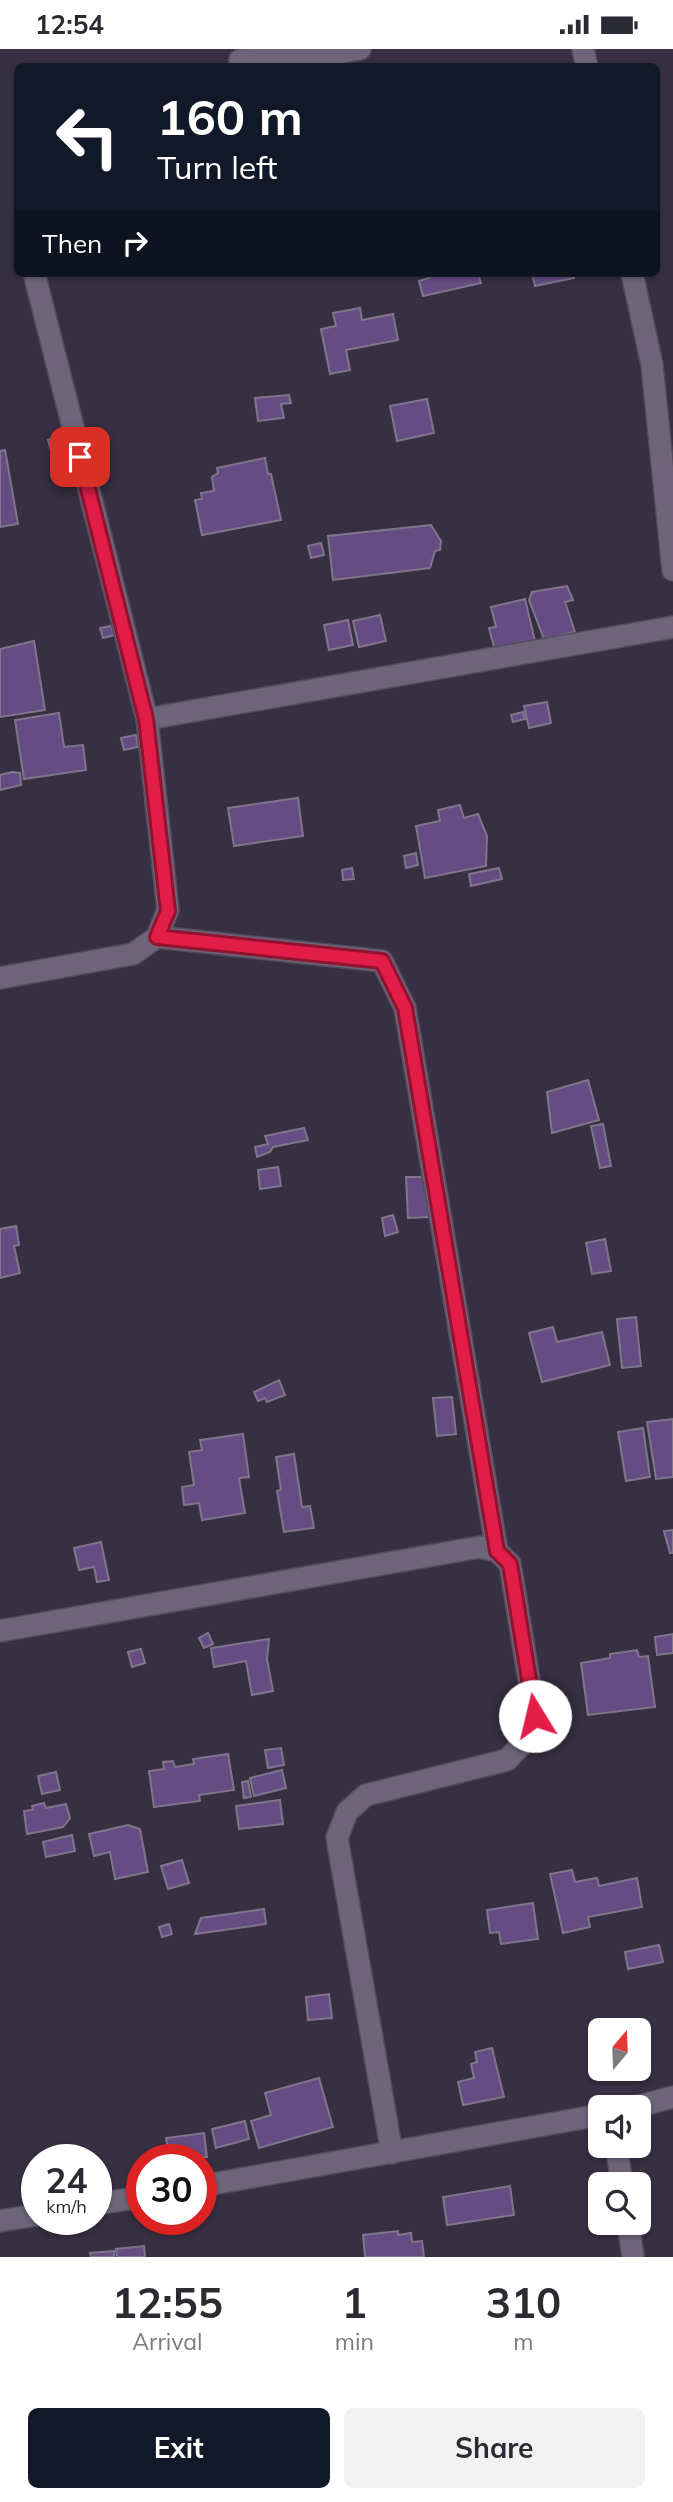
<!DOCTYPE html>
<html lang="en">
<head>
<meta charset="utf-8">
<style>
	:root { --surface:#fff; --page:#f2f2f3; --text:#2b2b33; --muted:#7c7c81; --accent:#111827 }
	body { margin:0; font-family:Mulish,sans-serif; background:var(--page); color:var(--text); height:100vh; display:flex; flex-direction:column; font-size:26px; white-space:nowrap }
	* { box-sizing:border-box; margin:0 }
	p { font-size:23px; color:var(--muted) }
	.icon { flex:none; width:38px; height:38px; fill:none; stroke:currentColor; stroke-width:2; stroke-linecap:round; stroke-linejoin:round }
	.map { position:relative; height:2208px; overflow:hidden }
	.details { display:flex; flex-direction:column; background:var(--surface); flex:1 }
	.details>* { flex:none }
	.guide { position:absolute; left:14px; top:14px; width:646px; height:214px; border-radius:10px; box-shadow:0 2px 5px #0004; background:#111827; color:#fff; overflow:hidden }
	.needle { width:46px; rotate:19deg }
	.tools { position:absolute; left:588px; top:1969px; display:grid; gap:14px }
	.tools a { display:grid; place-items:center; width:63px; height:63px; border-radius:10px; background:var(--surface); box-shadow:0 2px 5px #0004; font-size:35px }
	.speed { position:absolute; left:21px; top:2095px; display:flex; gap:14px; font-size:35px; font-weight:700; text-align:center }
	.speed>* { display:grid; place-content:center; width:91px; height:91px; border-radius:50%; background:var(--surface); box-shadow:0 2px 5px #0004; line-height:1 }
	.speed small { font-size:18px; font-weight:400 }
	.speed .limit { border:10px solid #d22; background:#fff; color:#111 }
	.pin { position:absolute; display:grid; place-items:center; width:60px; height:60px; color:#fff; margin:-30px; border-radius:14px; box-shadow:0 4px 10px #0006 }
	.me { position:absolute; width:77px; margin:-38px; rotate:351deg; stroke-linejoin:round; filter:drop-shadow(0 0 5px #0008) }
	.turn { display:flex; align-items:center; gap:24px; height:147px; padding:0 28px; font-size:32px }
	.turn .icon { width:91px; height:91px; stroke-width:2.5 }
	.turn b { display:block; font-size:49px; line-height:60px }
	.then { display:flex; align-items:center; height:66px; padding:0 28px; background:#0003; gap:14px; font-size:26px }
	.eta { display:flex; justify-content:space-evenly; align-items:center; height:119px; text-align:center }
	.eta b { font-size:42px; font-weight:700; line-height:49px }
	.action { display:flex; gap:14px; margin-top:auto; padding:14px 28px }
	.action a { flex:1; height:80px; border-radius:10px; background:var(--accent); color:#fff; font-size:28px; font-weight:700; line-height:80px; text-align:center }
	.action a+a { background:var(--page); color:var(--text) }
	.status { display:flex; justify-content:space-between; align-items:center; height:49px; padding:0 35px; background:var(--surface); direction:ltr }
	.status svg { height:19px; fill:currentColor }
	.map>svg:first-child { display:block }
	.building { fill:#654d83; stroke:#7f768c; stroke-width:2 }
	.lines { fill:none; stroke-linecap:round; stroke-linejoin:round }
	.minor-casing { stroke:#534c5c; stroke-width:24 }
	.minor { stroke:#6e657a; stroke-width:21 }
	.route-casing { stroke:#92132f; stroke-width:18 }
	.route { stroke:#e11d48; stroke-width:12 }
</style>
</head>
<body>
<div class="status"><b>12:54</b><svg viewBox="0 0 49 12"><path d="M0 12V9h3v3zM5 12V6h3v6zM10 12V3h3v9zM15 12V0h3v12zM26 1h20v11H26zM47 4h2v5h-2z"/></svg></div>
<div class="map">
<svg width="673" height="2208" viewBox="0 0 673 2208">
	<rect width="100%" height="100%" fill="#372f42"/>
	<g class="building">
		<path d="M428,224H478L481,234L423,247L419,232L429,229Z"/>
		<path d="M532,224H573L574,229L535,237Z"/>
		<path d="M360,259L362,271L393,265L398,291L346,301L350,321L330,325L321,280L336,277L333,264Z"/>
		<path d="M289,346L291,354L281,355L284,369L258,372L255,349Z"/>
		<path d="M427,350L434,384L397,392L390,357Z"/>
		<path d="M70,385L78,415L56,420L48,391Z"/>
		<path d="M5,401L18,475L0,478V402Z"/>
		<path d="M265,409L268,425H271L281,471L202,486L195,451L202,450L201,444L214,442L212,428L218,424L217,419Z"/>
		<path d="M431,476L441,492L440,501L435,502L430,519L333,531L328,487Z"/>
		<path d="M321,494L324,506L311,509L308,497Z"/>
		<path d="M567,537L573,551L565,553L575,583L544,590L529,551L532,543Z"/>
		<path d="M525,550L535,592L495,602L489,579L496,578L491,558Z"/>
		<path d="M380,566L386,592L359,598L353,572Z"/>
		<path d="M348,571L353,596L329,601L324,576Z"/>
		<path d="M111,577L114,586L103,589L100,579Z"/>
		<path d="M34,592L45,661L0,668V600Z"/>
		<path d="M547,653L551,674L529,679L524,657Z"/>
		<path d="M523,663L525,670L513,673L511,666Z"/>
		<path d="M59,664L64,698L83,696L86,721L24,730L15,671Z"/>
		<path d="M136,686L138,698L124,701L121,689Z"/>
		<path d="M12,723L20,724L21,736L0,741V726Z"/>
		<path d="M298,749L303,787L234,797L228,759Z"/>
		<path d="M460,756L464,769L478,765L487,787L486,817L425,829L416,777L440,772L438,761Z"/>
		<path d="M416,804L418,816L406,819L404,807Z"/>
		<path d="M352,819L354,830L343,831L342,821Z"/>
		<path d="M499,819L502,830L471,837L469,825Z"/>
		<path d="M588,1031L599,1071L552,1084L547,1043Z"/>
		<path d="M603,1075L611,1117L600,1119L591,1077Z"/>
		<path d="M304,1079L308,1091L273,1098L270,1103L257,1108L255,1098L268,1095L265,1087Z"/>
		<path d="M278,1118L281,1137L260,1140L258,1121Z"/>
		<path d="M406,1128H427L429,1168L408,1169Z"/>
		<path d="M393,1166L398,1183L385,1187L382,1169Z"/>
		<path d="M16,1177L19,1196L14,1197L20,1224L0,1229V1180Z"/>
		<path d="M605,1190L611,1222L592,1225L586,1194Z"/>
		<path d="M636,1268L641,1317L622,1319L617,1270Z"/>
		<path d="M553,1278L557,1293L602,1283L610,1316L542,1333L529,1284Z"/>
		<path d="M279,1331L285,1346L267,1353L265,1349L258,1352L254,1343Z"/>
		<path d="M452,1348L456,1385L437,1387L433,1349Z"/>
		<path d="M673,1370V1428L656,1430L647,1373Z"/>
		<path d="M643,1379L650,1428L626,1432L618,1383Z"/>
		<path d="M243,1385L249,1428L239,1429L245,1464L202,1471L199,1454L184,1456L182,1438L194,1436L189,1403L202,1401L200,1391Z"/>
		<path d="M294,1405L302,1458L310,1457L314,1479L284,1483L277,1442L281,1441L276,1408Z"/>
		<path d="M673,1481V1504H670L664,1482Z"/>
		<path d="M101,1493L109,1531L97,1533L94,1518L79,1521L74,1499Z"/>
		<path d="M208,1584L213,1595L204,1599L199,1589Z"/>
		<path d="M673,1585V1604L657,1606L655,1588Z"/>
		<path d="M269,1590L267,1610L273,1642L252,1646L246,1612L214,1618L211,1599Z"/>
		<path d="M141,1600L145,1614L132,1618L128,1603Z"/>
		<path d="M637,1601L639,1608L648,1607L655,1658L588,1666L581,1614L610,1609V1605Z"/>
		<path d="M281,1699L284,1716L268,1719L265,1701Z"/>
		<path d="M228,1705L234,1741L199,1746L200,1752L154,1758L149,1722L164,1720L163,1713L173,1712L175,1718L194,1715L193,1710Z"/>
		<path d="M282,1721L286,1739L254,1747L250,1729Z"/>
		<path d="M56,1723L60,1741L42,1745L38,1727Z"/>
		<path d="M248,1732L251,1748L244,1749L242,1733Z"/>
		<path d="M280,1751L283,1775L239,1780L236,1757Z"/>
		<path d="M44,1754L46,1759L66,1755L70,1769L63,1778L27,1785L24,1762L33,1761L32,1757Z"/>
		<path d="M128,1776L140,1780L148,1823L115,1830L110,1803L94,1807L89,1785Z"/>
		<path d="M72,1786L75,1802L46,1808L43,1793Z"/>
		<path d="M182,1811L189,1834L168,1840L161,1817Z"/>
		<path d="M572,1821L575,1833L597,1829L599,1837L637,1829L642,1858L588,1868L590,1878L563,1884L550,1825Z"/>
		<path d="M533,1854L538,1890L501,1895L499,1883L490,1884L487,1861Z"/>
		<path d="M264,1860L266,1875L195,1885L201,1869Z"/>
		<path d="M169,1875L172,1885L162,1888L159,1878Z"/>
		<path d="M659,1896L663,1913L628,1920L625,1903Z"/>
		<path d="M329,1945L332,1969L308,1971L306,1948Z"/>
		<path d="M492,1999L504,2048L463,2056L458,2033L474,2029L471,2015L477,2013L475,2003Z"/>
		<path d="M319,2029L333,2078L259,2099L251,2072L271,2066L265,2044Z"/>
		<path d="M245,2072L249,2090L216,2099L212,2080Z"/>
		<path d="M204,2084L207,2108L170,2110L166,2089Z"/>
		<path d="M510,2137L514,2166L447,2176L443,2148Z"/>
		<path d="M398,2182V2186L411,2184L412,2193L422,2192L424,2208H365L363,2186Z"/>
		<path d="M144,2197L145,2208H117L116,2200Z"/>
		<path d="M114,2202V2208H91L90,2204Z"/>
	</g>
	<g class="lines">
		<g class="minor-casing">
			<g id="minor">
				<path d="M583,0L587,18"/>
				<path d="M240,11L316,8L360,0"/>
				<path d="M34,224L147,670L673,578"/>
				<path d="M632,224L652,316L673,521"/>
				<path d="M157,888L382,912L405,959L497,1502"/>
				<path d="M0,929L133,905L157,888L168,861L147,670"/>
				<path d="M0,1582L480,1498L497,1502L510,1515L535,1667L528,1689L507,1711L366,1746L347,1763L337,1789L392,2104"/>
				<path d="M635,2058L673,2048"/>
				<path d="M616,2096L622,2135"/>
				<path d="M201,2137L600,2066"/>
				<path d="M96,2155L142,2148"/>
				<path d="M0,2172L37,2166"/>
				<path d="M628,2174L633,2208"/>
			</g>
		</g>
		<use href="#minor" class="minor"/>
	</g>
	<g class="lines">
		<g class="route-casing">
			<path id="route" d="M80,408L146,670L168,862L157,888L382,912L405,959L497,1502L510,1515L535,1667"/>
		</g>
		<use href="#route" class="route"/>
	</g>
</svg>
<div class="tools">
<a><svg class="needle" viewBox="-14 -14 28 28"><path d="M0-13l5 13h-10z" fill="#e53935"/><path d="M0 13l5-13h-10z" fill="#7c7c81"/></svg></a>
<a><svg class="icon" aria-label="sound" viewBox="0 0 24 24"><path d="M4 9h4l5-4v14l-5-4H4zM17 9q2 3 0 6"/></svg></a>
<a><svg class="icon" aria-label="search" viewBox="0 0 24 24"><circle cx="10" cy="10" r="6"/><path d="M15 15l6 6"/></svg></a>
</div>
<div class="speed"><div>24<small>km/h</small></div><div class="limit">30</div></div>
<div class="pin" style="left:80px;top:408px;background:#d93025"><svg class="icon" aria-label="arrive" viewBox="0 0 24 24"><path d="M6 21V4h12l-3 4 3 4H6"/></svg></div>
<svg class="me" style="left:535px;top:1667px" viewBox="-20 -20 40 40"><circle r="19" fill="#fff"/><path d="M0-13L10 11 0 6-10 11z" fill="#e11d48"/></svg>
<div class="guide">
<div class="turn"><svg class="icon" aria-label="left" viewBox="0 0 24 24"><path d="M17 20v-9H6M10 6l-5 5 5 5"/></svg><div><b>160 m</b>Turn left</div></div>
<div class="then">Then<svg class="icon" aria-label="right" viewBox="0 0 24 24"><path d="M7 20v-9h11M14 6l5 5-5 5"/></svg></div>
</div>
</div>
<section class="details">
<div class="eta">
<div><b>12:55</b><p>Arrival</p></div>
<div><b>1</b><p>min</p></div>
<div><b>310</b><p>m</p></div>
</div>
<div class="action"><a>Exit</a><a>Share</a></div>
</section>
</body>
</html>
